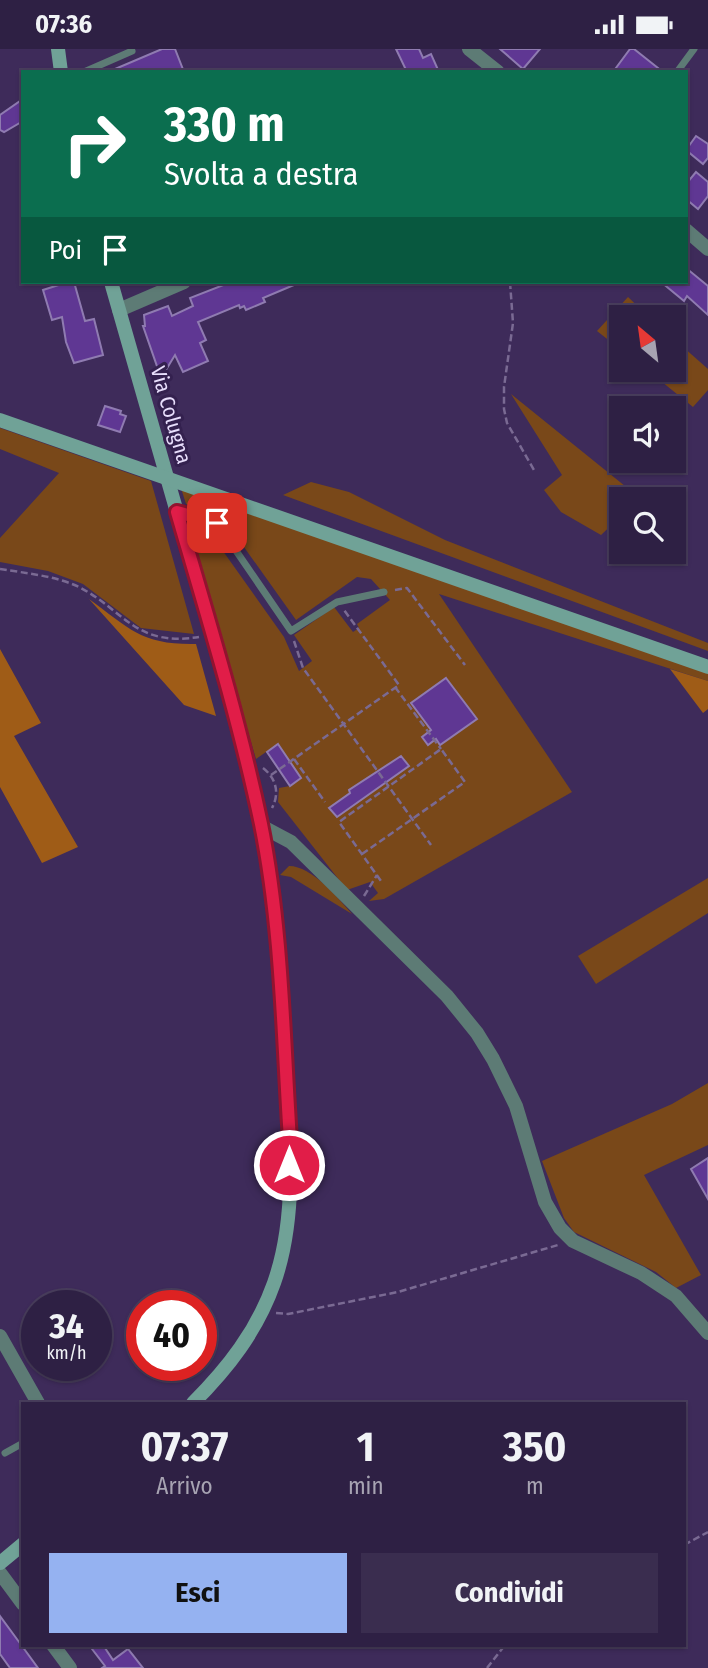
<!DOCTYPE html>
<html lang="it">
<head>
<meta charset="utf-8">
<style>
	:root { --surface:#2e2044; --page:#3a2d4f; --text:#f1f3f6; --muted:#a7a3b2; --line:#493e5d; --accent:#95b2f1 }
	body { margin:0; font-family:"Fira Sans Condensed",sans-serif; background:var(--page); color:var(--text); height:100vh; display:flex; flex-direction:column; font-size:26px; white-space:nowrap }
	* { box-sizing:border-box; margin:0 }
	p { font-size:23px; color:var(--muted) }
	.icon { flex:none; width:38px; height:38px; fill:none; stroke:currentColor; stroke-width:2; stroke-linecap:round; stroke-linejoin:round }
	.map { position:relative; flex:1; overflow:hidden }
	.side { position:absolute; left:21px; top:1353px; width:665px; height:245px; display:flex; flex-direction:column; background:var(--surface); border-radius:0px; box-shadow:0 2px 5px #0004,0 0 0 2px var(--line) }
	.side>* { flex:none }
	.top-card { position:absolute; left:21px; top:21px; width:667px; height:214px; border-radius:0px; box-shadow:0 2px 5px #0004,0 0 0 2px var(--line); background:#0b6e4f; color:#fff; overflow:hidden }
	.needle { width:46px; rotate:331deg }
	.tools { position:absolute; left:609px; top:256px; display:grid; gap:14px }
	.tools a { display:grid; place-items:center; width:77px; height:77px; border-radius:0px; background:var(--surface); box-shadow:0 2px 5px #0004,0 0 0 2px var(--line); font-size:35px }
	.speed { position:absolute; left:21px; top:1241px; display:flex; gap:14px; font-size:35px; font-weight:700; text-align:center }
	.speed>* { display:grid; place-content:center; width:91px; height:91px; border-radius:50%; background:var(--surface); box-shadow:0 2px 5px #0004,0 0 0 2px var(--line); line-height:1 }
	.speed small { font-size:18px; font-weight:400 }
	.speed .limit { border:10px solid #d22; background:#fff; color:#111 }
	.pin { position:absolute; display:grid; place-items:center; width:60px; height:60px; color:#fff; margin:-30px; border-radius:14px; box-shadow:0 4px 10px #0006 }
	.me { position:absolute; width:77px; margin:-38px; rotate:0deg; stroke-linejoin:round; filter:drop-shadow(0 0 5px #0008) }
	.turn { display:flex; align-items:center; gap:24px; height:147px; padding:0 28px; font-size:32px }
	.turn .icon { width:91px; height:91px; stroke-width:2.5 }
	.turn b { display:block; font-size:49px; line-height:60px }
	.then { display:flex; align-items:center; height:66px; padding:0 28px; background:#0003; gap:14px; font-size:26px }
	.eta { display:flex; justify-content:space-evenly; align-items:center; height:119px; text-align:center }
	.eta b { font-size:42px; font-weight:700; line-height:49px }
	.cta { display:flex; gap:14px; margin-top:auto; padding:14px 28px }
	.cta a { flex:1; height:80px; border-radius:0px; background:var(--accent); color:#111; font-size:28px; font-weight:700; line-height:80px; text-align:center }
	.cta a+a { background:var(--page); color:var(--text) }
	.status { display:flex; justify-content:space-between; align-items:center; height:49px; padding:0 35px; background:var(--surface); direction:ltr }
	.status svg { height:19px; fill:currentColor }
	.map>svg:first-child { display:block }
	.green { fill:#794819 }
	.forest { fill:#9f5c17 }
	.building { fill:#5f3793; stroke:#8f7bb1; stroke-width:2 }
	.lines { fill:none; stroke-linecap:round; stroke-linejoin:round }
	.path { stroke:#7a6a93; stroke-width:2.5; stroke-dasharray:7 3.5; stroke-linecap:butt }
	.lane { stroke:#5d7b75; stroke-width:7 }
	.street { stroke:#5d7b75; stroke-width:14 }
	.secondary { stroke:#70a297; stroke-width:14 }
	.route-casing { stroke:#92132f; stroke-width:18 }
	.route { stroke:#e11d48; stroke-width:12 }
	.labels { text-anchor:middle; stroke-width:6; stroke-linejoin:round; paint-order:stroke }
	.street-label { font-size:21px; fill:#e8defc; stroke:#34214f }
</style>
</head>
<body>
<div class="status"><b>07:36</b><svg viewBox="0 0 49 12"><path d="M0 12V9h3v3zM5 12V6h3v6zM10 12V3h3v9zM15 12V0h3v12zM26 1h20v11H26zM47 4h2v5h-2z"/></svg></div>
<div class="map">
<svg width="708" height="1619" viewBox="0 0 708 1619">
	<rect width="100%" height="100%" fill="#3e2b5a"/>
	<g class="green">
		<path d="M628,248L649,268H621V301L597,282Z"/>
		<path d="M674,290L708,320V341L693,358L646,320H674Z"/>
		<path d="M511,345L641,450H621V467L601,486L561,463L544,441L562,426Z"/>
		<path d="M0,379L151,432L194,585L141,579L83,535L48,522L0,513V489L59,424L0,400Z"/>
		<path d="M311,433L349,443L445,491L708,594V602L283,446Z"/>
		<path d="M181,439L708,624V632L439,545L572,743L384,850L369,852L378,844L370,833L347,841L278,753L279,739L290,737L266,703L256,710L187,475L208,481L284,588L299,622L312,612L294,586L334,558L353,583L359,579L357,575L390,551L371,530L357,528L296,571L224,470L186,455Z"/>
		<path d="M289,817C312,817 338,849 352,865L291,828L280,826Z"/>
		<path d="M708,829V864L596,935L578,907Z"/>
		<path d="M708,1034V1096L644,1126L701,1226L676,1239L656,1223L574,1183L564,1169L542,1112L672,1055Z"/>
	</g>
	<g class="forest">
		<path d="M89,550C130,580 142,596 196,595L216,667L184,656Z"/>
		<path d="M0,600L41,674L14,687L78,798L42,814L0,738Z"/>
		<path d="M670,620L708,632V660L703,664Z"/>
	</g>
	<g class="building">
		<path d="M162,0H175L184,23H108Z"/>
		<path d="M396,0H419L423,9L431,5L439,23H407Z"/>
		<path d="M500,0H540L523,20Z"/>
		<path d="M630,0H634L663,23H613Z"/>
		<path d="M23,50V72L4,83L0,81V66Z"/>
		<path d="M696,87L708,95V109L703,115L686,101Z"/>
		<path d="M696,123L708,133V147L698,160L686,150V135Z"/>
		<path d="M686,219L708,237V266L687,247L684,252L661,233H686Z"/>
		<path d="M68,233H74L85,272L94,270L103,306L74,314L66,293L62,268L52,271L43,241Z"/>
		<path d="M231,233H301L263,249L265,253L246,261L244,257L240,259L239,256L198,273L206,291L200,294L208,312L183,323L175,306L164,324L158,320L143,277H145L144,266L168,257L172,267L193,257L190,249Z"/>
		<path d="M105,357L121,362L120,365L126,367L120,383L98,376Z"/>
		<path d="M446,629L477,670L440,696L436,690L428,696L422,688L431,681L411,654Z"/>
		<path d="M278,695L301,729L290,737L267,703Z"/>
		<path d="M401,707L409,717L337,768L329,759L350,744L349,741Z"/>
		<path d="M708,1109V1150L691,1120Z"/>
		<path d="M0,1567L22,1597L38,1619H10L0,1605Z"/>
		<path d="M89,1596H103L113,1611L128,1600L143,1619H102L105,1617Z"/>
	</g>
	<g class="lines">
		<g class="path">
			<path d="M510,233L513,274L504,338V360L507,374L534,421"/>
			<path d="M0,520C25,524 56,527 79,538C125,562 135,598 199,588"/>
			<path d="M395,541L407,539L465,616"/>
			<path d="M294,592L303,619L431,796"/>
			<path d="M395,638L441,700"/>
			<path d="M294,710L325,753"/>
			<path d="M263,719C276,729 280,744 272,759"/>
			<path d="M271,726L399,636L344,561"/>
			<path d="M362,805L465,733L441,700L339,773L381,832"/>
			<path d="M364,847L377,826"/>
			<path d="M276,1264L288,1265L398,1243L558,1196"/>
			<path d="M684,1496L708,1483"/>
			<path d="M487,1619L505,1596"/>
		</g>
		<g class="lane">
			<path d="M84,23L132,2"/>
			<path d="M677,23L694,0"/>
			<path d="M178,463L217,474L291,582L337,553L384,543"/>
			<path d="M5,1404L23,1394"/>
		</g>
		<g class="street">
			<path d="M469,0L498,23"/>
			<path d="M686,181L708,200"/>
			<path d="M119,261L184,233"/>
			<path d="M261,777L291,793L447,947L477,984L493,1010L516,1057L545,1153L560,1179L573,1192L641,1224L676,1247L708,1284"/>
			<path d="M0,1287L38,1354"/>
			<path d="M0,1524L23,1555"/>
			<path d="M53,1596L70,1619"/>
		</g>
		<g class="secondary">
			<path d="M58,0L61,23"/>
			<path d="M111,233C142,342 174,451 205,561C226,632 248,704 261,778C276,857 280,937 285,1018C290,1087 298,1166 274,1234C257,1282 228,1319 193,1354"/>
			<path d="M0,371L708,618"/>
			<path d="M0,1514L23,1495"/>
		</g>
	</g>
	<g class="lines">
		<g class="route-casing">
			<path id="route" d="M217,474L177,463C207,566 239,670 261,775C282,879 283,986 290,1091L289,1116"/>
		</g>
		<use href="#route" class="route"/>
	</g>
	<g class="labels">
		<g class="street-label">
			<text transform="translate(171 366) rotate(74)" y="7">Via Colugna</text>
		</g>
	</g>
</svg>
<div class="tools">
<a><svg class="needle" viewBox="-14 -14 28 28"><path d="M0-13l5 13h-10z" fill="#e53935"/><path d="M0 13l5-13h-10z" fill="#a7a3b2"/></svg></a>
<a><svg class="icon" aria-label="sound" viewBox="0 0 24 24"><path d="M4 9h4l5-4v14l-5-4H4zM17 9q2 3 0 6"/></svg></a>
<a><svg class="icon" aria-label="search" viewBox="0 0 24 24"><circle cx="10" cy="10" r="6"/><path d="M15 15l6 6"/></svg></a>
</div>
<div class="speed"><div>34<small>km/h</small></div><div class="limit">40</div></div>
<div class="pin" style="left:217px;top:474px;background:#d93025"><svg class="icon" aria-label="arrive" viewBox="0 0 24 24"><path d="M6 21V4h12l-3 4 3 4H6"/></svg></div>
<svg class="me" style="left:289px;top:1116px" viewBox="-20 -20 40 40"><circle r="17" fill="#e11d48" stroke="#fff" stroke-width="3"/><path d="M0-11L8 9 0 5-8 9z" fill="#fff"/></svg>
<div class="top-card">
<div class="turn"><svg class="icon" aria-label="right" viewBox="0 0 24 24"><path d="M7 20v-9h11M14 6l5 5-5 5"/></svg><div><b>330 m</b>Svolta a destra</div></div>
<div class="then">Poi<svg class="icon" aria-label="arrive" viewBox="0 0 24 24"><path d="M6 21V4h12l-3 4 3 4H6"/></svg></div>
</div>
<section class="side">
<div class="eta">
<div><b>07:37</b><p>Arrivo</p></div>
<div><b>1</b><p>min</p></div>
<div><b>350</b><p>m</p></div>
</div>
<div class="cta"><a>Esci</a><a>Condividi</a></div>
</section>
</div>
</body>
</html>
